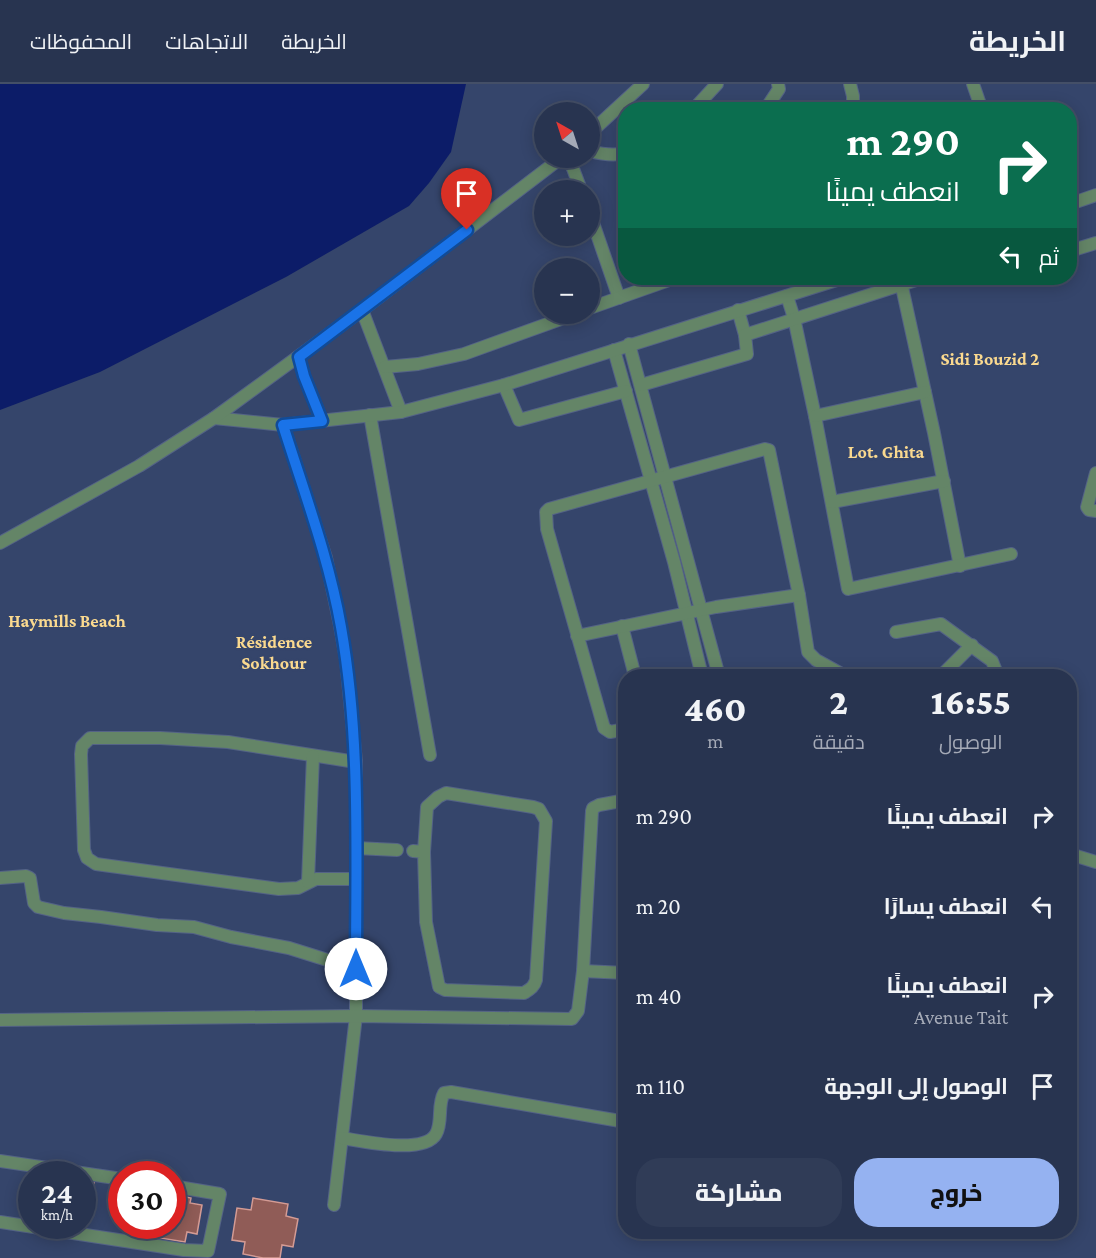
<!DOCTYPE html>
<html lang="ar">
<head>
<meta charset="utf-8">
<style>
	:root { --surface:#283450; --page:#303c57; --text:#f1f3f6; --muted:#a5aab7; --line:#444f67; --accent:#95b2f1 }
	body { margin:0; font-family:"Crimson Pro",Cairo,serif; background:var(--page); color:var(--text); direction:rtl; height:100vh; display:flex; flex-direction:column; font-size:22px; white-space:nowrap }
	* { box-sizing:border-box; margin:0 }
	p { font-size:20px; color:var(--muted) }
	.icon { flex:none; width:33px; height:33px; fill:none; stroke:currentColor; stroke-width:2; stroke-linecap:round; stroke-linejoin:round }
	.map { position:relative; flex:1; overflow:hidden; direction:ltr }
	.side { position:absolute; left:618px; top:585px; width:459px; height:570px; display:flex; flex-direction:column; background:var(--surface); border-radius:24px; box-shadow:0 3px 15px #0003,0 0 0 2px var(--line); direction:rtl }
	.side>* { flex:none }
	.hud { position:absolute; left:618px; top:18px; width:459px; height:183px; border-radius:24px; box-shadow:0 3px 15px #0003,0 0 0 2px var(--line); direction:rtl; background:#0b6e4f; color:#fff; overflow:hidden }
	.needle { width:39px; rotate:321deg }
	.controls { position:absolute; left:534px; top:18px; display:grid; gap:12px }
	.controls a { display:grid; place-items:center; width:66px; height:66px; border-radius:50%; background:var(--surface); box-shadow:0 3px 15px #0003,0 0 0 2px var(--line); font-size:30px }
	.speed { position:absolute; left:18px; top:1077px; display:flex; gap:12px; font-size:30px; font-weight:700; text-align:center }
	.speed>* { display:grid; place-content:center; width:78px; height:78px; border-radius:50%; background:var(--surface); box-shadow:0 3px 15px #0003,0 0 0 2px var(--line); line-height:1 }
	.speed small { font-size:15px; font-weight:400 }
	.speed .limit { border:9px solid #d22; background:#fff; color:#111 }
	.pin { position:absolute; display:grid; place-items:center; width:51px; height:51px; color:#fff; margin:-62px -26px; border-radius:50% 50% 50% 0; rotate:-45deg; box-shadow:0 0 6px #0007 }
	.pin .icon { rotate:45deg }
	.me { position:absolute; width:66px; margin:-33px; rotate:0deg; stroke-linejoin:round; filter:drop-shadow(0 0 4px #0008) }
	.turn { display:flex; align-items:center; gap:21px; height:126px; padding:0 18px; font-size:27px }
	.turn .icon { width:78px; height:78px; stroke-width:2.5 }
	.turn b { display:block; font-size:42px; line-height:51px }
	.then { display:flex; align-items:center; height:57px; padding:0 18px; background:#0003; gap:12px; font-size:22px }
	.eta { display:flex; justify-content:space-evenly; align-items:center; height:102px; text-align:center }
	.eta b { font-size:36px; font-weight:800; line-height:42px }
	.action { display:flex; gap:12px; margin-top:auto; padding:12px 18px }
	.action a { flex:1; height:69px; border-radius:24px; background:var(--accent); color:#111; font-size:24px; font-weight:800; line-height:69px; text-align:center }
	.action a+a { background:var(--page); color:var(--text) }
	ul { padding:0; list-style:none }
	li { display:flex; align-items:center; gap:18px; height:90px; padding:0 18px }
	li div { flex:1 }
	li b { display:block; font-size:22px }
	li em { font-style:normal }
	header { display:flex; align-items:center; gap:36px; box-sizing:border-box; height:84px; padding:0 30px; background:var(--surface); border-bottom:2px solid var(--line) }
	header strong { font-size:28px }
	nav { display:flex; gap:33px; margin-inline-start:auto; font-size:21px }
	.map>svg:first-child { display:block }
	.water { fill:#0c1c68 }
	.building { fill:#905c57; stroke:#d49b94; stroke-width:1.5 }
	.lines { fill:none; stroke-linecap:round; stroke-linejoin:round }
	.minor-casing { stroke:#546386; stroke-width:14 }
	.minor { stroke:#648567; stroke-width:12 }
	.route-casing { stroke:#114b97; stroke-width:15 }
	.route { stroke:#1a73e8; stroke-width:10 }
	.labels { text-anchor:middle; stroke-width:4.5; stroke-linejoin:round; paint-order:stroke }
	.quarter-label { font-size:18px; font-weight:bold; fill:#fad98f; stroke:#35456b }
</style>
</head>
<body>
<header>
<strong>الخريطة</strong>
<nav><a>الخريطة</a><a>الاتجاهات</a><a>المحفوظات</a></nav>
</header>
<div class="map">
<svg width="1096" height="1174" viewBox="0 0 1096 1174">
	<rect width="100%" height="100%" fill="#35456b"/>
	<path class="water" d="M0,0H466L451,68L429,99L409,122L286,193L100,288L0,326Z"/>
	<g class="building">
		<path d="M82,1098L94,1099L88,1132H82Z"/>
		<path d="M172,1110L191,1114L190,1119L202,1121L197,1150L187,1148L185,1158L148,1152L150,1142H172Z"/>
		<path d="M253,1114L288,1120L286,1132L298,1135L293,1163L282,1161L280,1174H263L243,1170L245,1158L232,1156L237,1124L251,1126Z"/>
	</g>
	<g class="lines">
		<g class="minor-casing">
			<g id="minor">
				<path d="M850,0L853,12V26"/>
				<path d="M973,0L982,26"/>
				<path d="M693,26L717,0"/>
				<path d="M765,26L779,5L778,0"/>
				<path d="M590,49L643,0"/>
				<path d="M590,67C601,70 614,72 626,69"/>
				<path d="M569,74L581,106"/>
				<path d="M1070,120L1096,111"/>
				<path d="M590,130L619,214"/>
				<path d="M1070,167L1096,159"/>
				<path d="M900,194L934,349L960,482"/>
				<path d="M787,212L794,234L815,332L848,505L1011,470"/>
				<path d="M590,224L675,194"/>
				<path d="M362,226L401,328"/>
				<path d="M738,226L745,251"/>
				<path d="M629,260L719,592"/>
				<path d="M614,266L674,478L702,592"/>
				<path d="M299,273L304,292L322,337"/>
				<path d="M385,283L418,280L464,270L575,230"/>
				<path d="M504,301L519,336L626,307"/>
				<path d="M641,301L747,270L745,251L922,194"/>
				<path d="M370,331L430,671"/>
				<path d="M815,332L925,308"/>
				<path d="M214,334L283,341L401,328L504,301L843,194"/>
				<path d="M283,341L326,474L340,541L346,575L356,678V932L334,1121"/>
				<path d="M1096,389L1087,423L1089,426L1096,427"/>
				<path d="M832,418L944,397"/>
				<path d="M0,459L139,382L214,334L362,226L561,74"/>
				<path d="M799,511L808,568L816,576L845,592"/>
				<path d="M622,542L635,592"/>
				<path d="M896,548L941,540L992,577L996,587L995,592"/>
				<path d="M577,552L716,523L799,511L769,366L765,365L549,425L546,428L547,445L604,644L610,648L626,645"/>
				<path d="M941,592L972,561"/>
				<path d="M356,764L397,766"/>
				<path d="M413,767L424,768L426,838L439,903L445,906L524,909C530,905 534,903 536,896L546,737L539,725L533,723L446,709L438,713L427,723L424,768"/>
				<path d="M1070,770L1096,778"/>
				<path d="M0,794L26,792L30,794L34,819L38,823L64,829L101,833L157,841L194,843L231,853L289,864L356,885"/>
				<path d="M356,795H316L298,804L279,805L96,780L87,774L84,766L81,670L82,662L90,654H160L228,658L356,678"/>
				<path d="M308,798L313,672"/>
				<path d="M583,887L626,889"/>
				<path d="M0,936L356,932L572,935L578,927L583,887L592,727L593,724L599,721L626,716"/>
				<path d="M342,1054C362,1057 424,1071 436,1050C443,1038 437,1021 444,1009L451,1008L626,1038"/>
				<path d="M0,1077L122,1095"/>
				<path d="M0,1138L184,1166L208,1167L220,1110L172,1102"/>
			</g>
		</g>
		<use href="#minor" class="minor"/>
	</g>
	<g class="lines">
		<g class="route-casing">
			<path id="route" d="M356,885C356,771 361,656 341,543C329,474 304,408 283,341L322,337L304,292L299,273L467,146"/>
		</g>
		<use href="#route" class="route"/>
	</g>
	<g class="labels">
		<g class="quarter-label">
			<text x="990" y="281">Sidi Bouzid 2</text>
			<text x="886" y="374">Lot. Ghita</text>
			<text x="67" y="543">Haymills Beach</text>
			<text x="274" y="564">Résidence<tspan x="274" dy="21">Sokhour</tspan></text>
		</g>
	</g>
</svg>
<div class="controls">
<a><svg class="needle" viewBox="-14 -14 28 28"><path d="M0-13l5 13h-10z" fill="#e53935"/><path d="M0 13l5-13h-10z" fill="#a5aab7"/></svg></a>
<a>+</a>
<a>−</a>
</div>
<div class="speed"><div>24<small>km/h</small></div><div class="limit">30</div></div>
<div class="pin" style="left:467px;top:146px;background:#d93025"><svg class="icon" aria-label="arrive" viewBox="0 0 24 24"><path d="M6 21V4h12l-3 4 3 4H6"/></svg></div>
<svg class="me" style="left:356px;top:885px" viewBox="-20 -20 40 40"><circle r="19" fill="#fff"/><path d="M0-13L10 11 0 6-10 11z" fill="#1a73e8"/></svg>
<div class="hud">
<div class="turn"><svg class="icon" aria-label="right" viewBox="0 0 24 24"><path d="M7 20v-9h11M14 6l5 5-5 5"/></svg><div><b>290 m</b>انعطف يمينًا</div></div>
<div class="then">ثم<svg class="icon" aria-label="left" viewBox="0 0 24 24"><path d="M17 20v-9H6M10 6l-5 5 5 5"/></svg></div>
</div>
<section class="side">
<div class="eta">
<div><b>16:55</b><p>الوصول</p></div>
<div><b>2</b><p>دقيقة</p></div>
<div><b>460</b><p>m</p></div>
</div>
<ul>
<li><svg class="icon" aria-label="right" viewBox="0 0 24 24"><path d="M7 20v-9h11M14 6l5 5-5 5"/></svg><div><b>انعطف يمينًا</b></div><em>290 m</em></li>
<li><svg class="icon" aria-label="left" viewBox="0 0 24 24"><path d="M17 20v-9H6M10 6l-5 5 5 5"/></svg><div><b>انعطف يسارًا</b></div><em>20 m</em></li>
<li><svg class="icon" aria-label="right" viewBox="0 0 24 24"><path d="M7 20v-9h11M14 6l5 5-5 5"/></svg><div><b>انعطف يمينًا</b><p>Avenue Tait</p></div><em>40 m</em></li>
<li><svg class="icon" aria-label="arrive" viewBox="0 0 24 24"><path d="M6 21V4h12l-3 4 3 4H6"/></svg><div><b>الوصول إلى الوجهة</b></div><em>110 m</em></li>
</ul>
<div class="action"><a>خروج</a><a>مشاركة</a></div>
</section>
</div>
</body>
</html>
